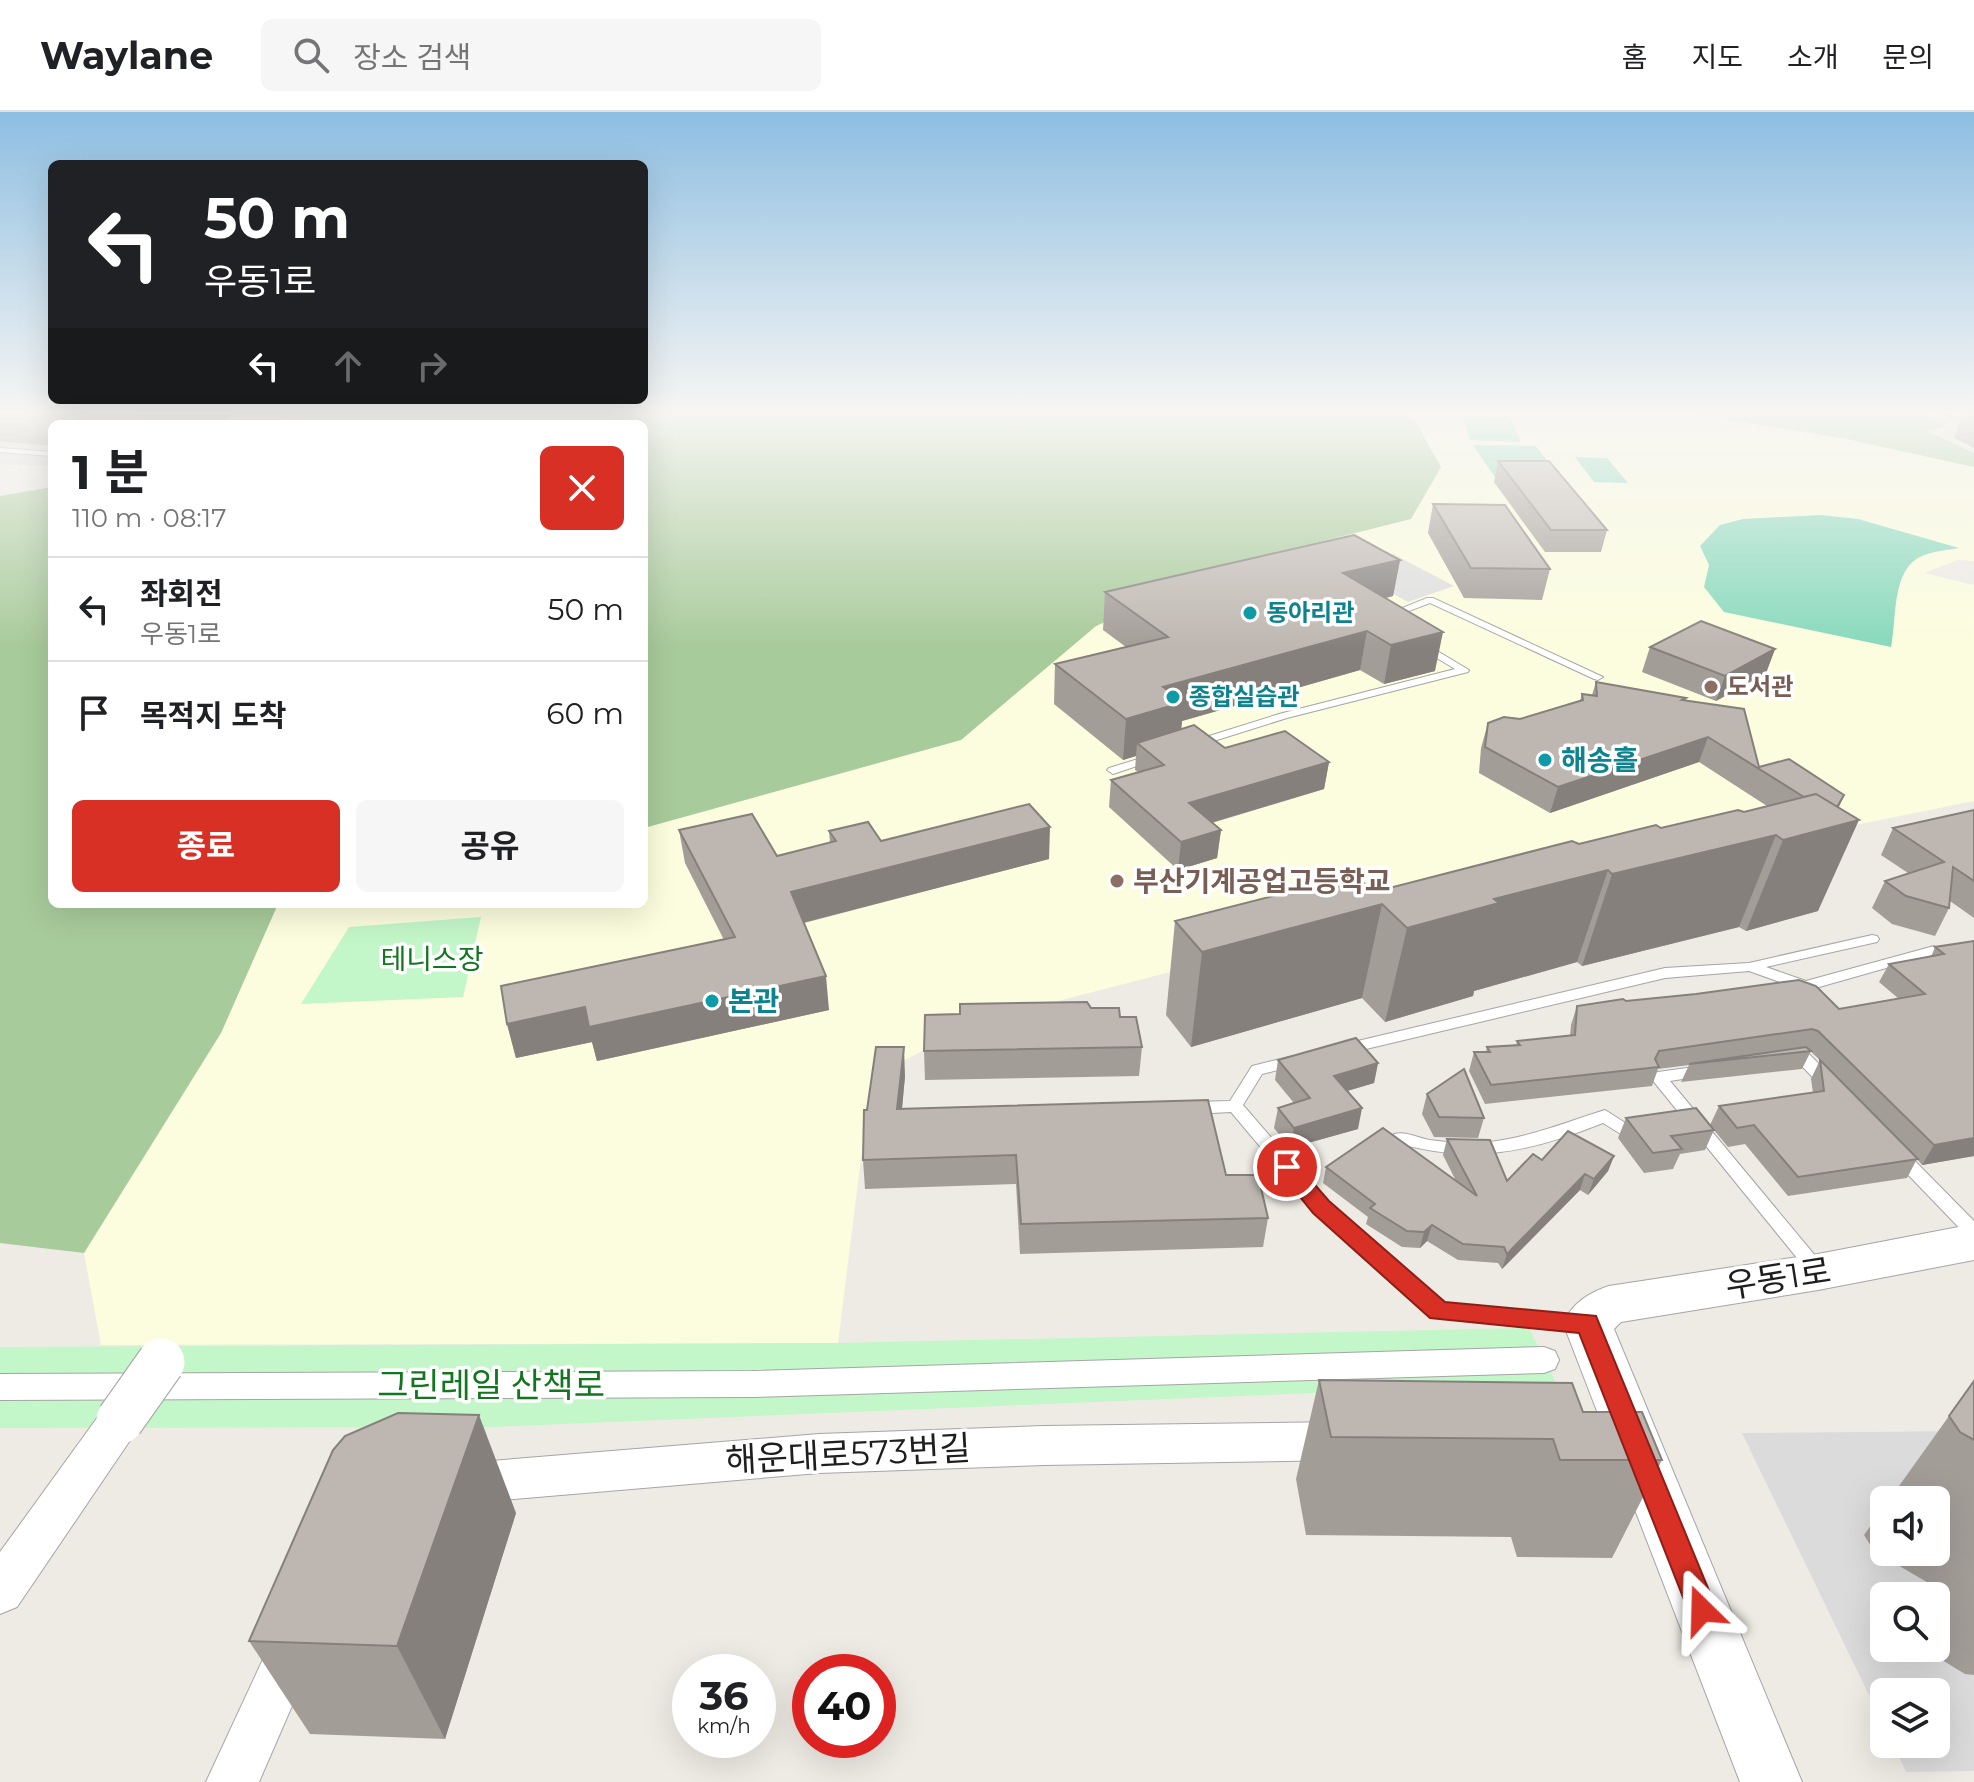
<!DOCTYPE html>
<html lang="ko">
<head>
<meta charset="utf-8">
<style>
	:root { --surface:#fff; --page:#f6f6f6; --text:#202124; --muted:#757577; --line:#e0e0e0; --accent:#d93025 }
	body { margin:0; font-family:Montserrat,"Noto Sans KR",sans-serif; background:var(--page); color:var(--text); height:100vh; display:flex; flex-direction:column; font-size:30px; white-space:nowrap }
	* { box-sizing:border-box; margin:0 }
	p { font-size:26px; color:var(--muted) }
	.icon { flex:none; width:44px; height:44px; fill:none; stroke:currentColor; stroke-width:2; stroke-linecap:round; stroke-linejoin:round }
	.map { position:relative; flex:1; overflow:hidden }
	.sheet { position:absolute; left:48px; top:308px; width:600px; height:488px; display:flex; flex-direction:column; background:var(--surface); border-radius:12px; box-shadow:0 8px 32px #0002 }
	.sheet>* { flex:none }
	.guide { position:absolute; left:48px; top:48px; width:600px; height:244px; border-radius:12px; box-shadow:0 8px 32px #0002; background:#202124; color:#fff; overflow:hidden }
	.controls { position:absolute; left:1870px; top:1374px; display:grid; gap:16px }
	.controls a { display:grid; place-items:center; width:80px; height:80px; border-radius:12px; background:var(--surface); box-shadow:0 8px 32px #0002; font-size:40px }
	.speed { position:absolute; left:672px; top:1542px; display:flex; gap:16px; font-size:40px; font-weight:700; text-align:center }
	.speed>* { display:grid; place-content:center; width:104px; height:104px; border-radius:50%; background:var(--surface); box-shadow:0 8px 32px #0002; line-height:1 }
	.speed small { font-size:20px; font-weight:400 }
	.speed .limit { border:12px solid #d22; background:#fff; color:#111 }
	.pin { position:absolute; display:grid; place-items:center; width:68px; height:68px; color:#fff; margin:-34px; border:4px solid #fff; border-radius:50%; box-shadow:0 2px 8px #0007 }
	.me { position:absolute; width:88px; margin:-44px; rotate:338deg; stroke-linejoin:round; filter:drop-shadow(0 0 6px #0008) }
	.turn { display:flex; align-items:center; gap:28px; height:168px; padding:0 24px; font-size:36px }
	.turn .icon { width:104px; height:104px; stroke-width:2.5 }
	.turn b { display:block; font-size:56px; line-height:68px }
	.lanes { display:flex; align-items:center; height:76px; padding:0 24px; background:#0003; justify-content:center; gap:40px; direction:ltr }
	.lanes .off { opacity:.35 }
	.round { display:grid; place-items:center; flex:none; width:84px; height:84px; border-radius:12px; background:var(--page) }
	.head { display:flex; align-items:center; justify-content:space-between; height:136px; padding:0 24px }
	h1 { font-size:48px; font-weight:700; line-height:60px }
	.button { display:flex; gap:16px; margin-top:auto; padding:16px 24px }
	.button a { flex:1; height:92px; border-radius:12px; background:var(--accent); color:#fff; font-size:32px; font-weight:700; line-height:92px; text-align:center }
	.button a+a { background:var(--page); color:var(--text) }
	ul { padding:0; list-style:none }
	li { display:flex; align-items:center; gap:24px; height:104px; padding:0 24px; border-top:2px solid var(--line) }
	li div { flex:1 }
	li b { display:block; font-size:30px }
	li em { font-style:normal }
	header { display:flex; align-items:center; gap:48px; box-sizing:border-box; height:112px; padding:0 40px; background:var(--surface); border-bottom:2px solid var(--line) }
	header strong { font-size:38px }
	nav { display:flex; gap:44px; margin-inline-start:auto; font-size:28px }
	.search { width:560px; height:72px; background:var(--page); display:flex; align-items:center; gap:20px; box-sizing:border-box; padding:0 28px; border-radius:12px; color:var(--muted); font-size:30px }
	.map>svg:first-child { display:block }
	.residential { fill:#dcdbdb; fill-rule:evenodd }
	.education { fill:#fcfdde }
	.forest { fill:#a8cb9b }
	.park { fill:#c3f6c9 }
	.pitch { fill:#87d9bc }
	.parking { fill:#dedede }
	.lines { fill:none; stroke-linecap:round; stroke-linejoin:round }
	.service-casing { stroke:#a5a5a5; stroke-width:2 }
	.pedestrian-casing { stroke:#a5a5a5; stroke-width:2 }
	.minor-casing { stroke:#a5a5a5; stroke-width:2 }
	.tertiary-casing { stroke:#a5a5a5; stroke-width:2 }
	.service { fill:#fff; fill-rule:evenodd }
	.pedestrian { fill:#fff; fill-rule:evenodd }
	.minor { fill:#fff; fill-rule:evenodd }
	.tertiary { fill:#fff; fill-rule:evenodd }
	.minor-bridge-far1-casing { stroke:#a5a5a5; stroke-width:39; stroke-linecap:butt }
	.minor-bridge-casing { stroke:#a5a5a5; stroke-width:49; stroke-linecap:butt }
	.minor-bridge-far1 { stroke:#fff; stroke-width:37 }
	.minor-bridge { stroke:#fff; stroke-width:47 }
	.wall { fill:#a39d98 }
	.shaded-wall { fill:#85807c }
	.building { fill:#beb7b1; stroke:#85807c; stroke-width:2 }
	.route { fill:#d93025; stroke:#8d1f18; stroke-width:2 }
	.culture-dot { fill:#0f9aa8; stroke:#fff; stroke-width:3 }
	.education-dot { fill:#8d6e63; stroke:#fff; stroke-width:3 }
	.labels { text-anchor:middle; stroke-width:7; stroke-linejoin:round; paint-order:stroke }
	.far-culture-label { font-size:24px; font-weight:bold; fill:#0d838f; stroke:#fff; text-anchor:start }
	.far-education-label { font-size:24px; font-weight:bold; fill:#785e54; stroke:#fff; text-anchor:start }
	.culture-label { font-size:28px; font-weight:bold; fill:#0d838f; stroke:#fff; text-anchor:start }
	.education-label { font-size:28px; font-weight:bold; fill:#785e54; stroke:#fff; text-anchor:start }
	.park-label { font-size:28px; fill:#12761e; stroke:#fff }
	.near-street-label { font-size:34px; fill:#1e1e1e; stroke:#fff }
	.near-park-label { font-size:34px; fill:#12761e; stroke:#fff }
</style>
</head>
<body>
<header>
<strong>Waylane</strong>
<div class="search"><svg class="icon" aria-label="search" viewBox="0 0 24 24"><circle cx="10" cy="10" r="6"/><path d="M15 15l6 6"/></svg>장소 검색</div>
<nav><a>홈</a><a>지도</a><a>소개</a><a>문의</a></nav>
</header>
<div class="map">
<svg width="1974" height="1670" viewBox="0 0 1974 1670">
	<rect width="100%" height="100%" fill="#eeebe4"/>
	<g class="residential">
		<path d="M0,302H296L274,312H52V354L0,352Z"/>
		<path d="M1974,1319V1659L1906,1660L1893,1632H1936V1580H1884V1614L1742,1321ZM1884,1388H1936V1440H1884ZM1884,1484H1936V1536H1884Z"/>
	</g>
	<path class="education" d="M1411,302H1692L1847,327L1974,355V449L1958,448L1924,461L1974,473V689L1320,821L977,910L871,966L838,1231L101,1233L84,1141L221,921L278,792H644V716L961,628L1096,514L1441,355Z"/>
	<g class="forest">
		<path d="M315,302H1411L1441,355L1411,407L1232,452L1096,514L961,628L644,716V312H294Z"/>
		<path d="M1692,302H1922L1945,314L1927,319L1974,341V355L1847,327Z"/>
		<path d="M52,375V792H278L221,921L84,1141L0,1131V384Z"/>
	</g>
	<g class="park">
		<path d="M481,805L463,885L301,892L349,815Z"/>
		<path d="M1529,1216L1556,1271L489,1315L0,1316V1235L838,1231Z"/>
	</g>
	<g class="pitch">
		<path d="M1462,303L1510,305L1521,330L1470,328Z"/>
		<path d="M1473,333L1536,334L1563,369L1497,368Z"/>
		<path d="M1575,345L1607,346L1628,371L1594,370Z"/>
		<path d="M1821,403L1858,407L1959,436C1948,438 1933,439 1922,444C1891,457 1897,507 1891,535L1724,500L1704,475L1709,453L1700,434L1720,413L1743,407Z"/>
	</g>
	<path class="parking" d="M1393,442L1454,474L1408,490L1344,454Z"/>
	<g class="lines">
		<g class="service-casing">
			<g id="service">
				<path d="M0,336L52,340V344L0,340Z"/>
				<path d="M1427,486H1433L1603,565L1598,568L1594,567L1430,491L1393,505L1385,503Z"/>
				<path d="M1424,531L1469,558L1468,560L1287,606L1198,634L1194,635L1188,632L1190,630L1279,602L1455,557L1420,536V532Z"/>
				<path d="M1151,643L1155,644V648L1113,662L1107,658L1109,656Z"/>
				<path d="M1872,823L1877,824L1879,827L1877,830L1766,855L1806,869L1934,834L1941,838L1939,841L1805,879L1749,859L1665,866L1345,942L1340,941L1337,937L1340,933L1345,932L1665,856L1749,851Z"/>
				<path d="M1802,939L1807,940L1834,967L1836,971L1834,975H1822L1798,950L1787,949L1784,945L1787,941Z"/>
				<path d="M1293,944L1298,945L1301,949L1298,953L1262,962L1243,993L1327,1090L1443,1192L1583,1203L1590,1206L1592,1211L1590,1216L1583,1219L1432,1204L1315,1100L1231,1000L1192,1002L1186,1000L1184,996L1186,992L1192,990L1230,989L1252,954Z"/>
				<path d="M1701,954L1707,955L1709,959L1707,963L1670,969L1822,1152L1825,1157L1822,1162L1816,1164L1810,1162L1650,965L1652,961L1658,960Z"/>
				<path d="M1605,998L1627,1012L1640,1009L1646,1011L1648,1015L1646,1019L1624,1024L1603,1011C1530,1040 1471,1053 1394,1030L1392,1026L1394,1022C1406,1019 1418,1026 1430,1028C1446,1030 1463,1032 1479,1031C1524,1028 1563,1011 1605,998Z"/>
				<path d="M1899,1037L1905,1039L1974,1109V1127L1968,1125L1893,1047L1891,1043L1893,1039Z"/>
			</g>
		</g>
		<g class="pedestrian-casing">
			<path id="pedestrian" d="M1544,1235L1555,1239L1559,1248L1555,1257L1544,1261L752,1285L0,1288V1262L752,1259Z"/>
		</g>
		<g class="minor-casing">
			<g id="minor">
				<path d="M120,1289L135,1295L141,1308L135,1321L17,1495L0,1502V1440L105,1295Z"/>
				<path d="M1344,1310L1359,1315L1366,1329L1359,1343L1344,1348L1044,1353L819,1361L466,1391L450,1385L444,1371L450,1357L466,1351L819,1322L1044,1314Z"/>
				<path d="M294,1510L311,1517L318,1534L259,1670H206L277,1517Z"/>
			</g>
		</g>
		<g class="tertiary-casing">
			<path id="tertiary" d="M1974,1112V1148L1818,1178L1621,1210L1614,1217L1802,1670H1740L1563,1211C1573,1191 1588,1181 1609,1174L1818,1142Z"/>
		</g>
		<use href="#service" class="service"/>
		<use href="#pedestrian" class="pedestrian"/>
		<use href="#minor" class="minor"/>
		<use href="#tertiary" class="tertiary"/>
		<g class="minor-bridge-far1-casing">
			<path id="minor-bridge-far1" d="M159,1252L162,1248"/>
		</g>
		<g class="minor-bridge-casing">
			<path id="minor-bridge" d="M120,1308L161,1250"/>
		</g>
		<use href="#minor-bridge-far1" class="minor-bridge-far1"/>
		<use href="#minor-bridge" class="minor-bridge"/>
	</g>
	<g class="wall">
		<path d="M0,302H237L217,312H52V334L0,329Z"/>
		<path d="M1940,302H1954L1951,308Z"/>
		<path d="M1963,302H1974V336L1954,326Z"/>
		<path d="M1498,349L1607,418L1601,440H1545L1494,370Z"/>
		<path d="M1433,392L1550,457L1542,488L1464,486L1428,421Z"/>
		<path d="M1400,448L1393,484L1386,486L1435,559L1384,572L1360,558L1182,609L1181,617L1225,636L1329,650L1324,677L1212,711L1221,718L1217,746L1178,758L1109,695L1111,668L1138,660L1135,658L1136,644L1123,648L1054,592L1055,552L1126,535L1103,518L1105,480Z"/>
		<path d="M1650,535L1775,537L1766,561L1716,589L1642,560Z"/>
		<path d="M1596,570L1686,586L1685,589L1759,655L1839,696L1818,799L1746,819L1739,815L1582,854L1577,850L1474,879L1473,884L1385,910L1362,886L1191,935L1166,903L1175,809L1374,780L1579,732L1744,700L1767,694L1699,650L1550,701L1479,661L1481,636L1488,611L1520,607L1580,589L1582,582L1592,583Z"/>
		<path d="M1974,698V806L1950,789L1949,796L1935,824L1892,812L1872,796L1885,769L1908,761L1881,743L1893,716Z"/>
		<path d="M679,718L777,744L830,731L829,719L881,729L1049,747L804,811L829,898L597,949L592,930L516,946L507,912L724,828L685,751Z"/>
		<path d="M1974,829V1044L1922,1053L1917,1047L1907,1066L1788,1084L1745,1032L1728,1035L1714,1018L1705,1038L1680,1042L1673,1057L1644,1061L1618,1026L1626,1006L1710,1013L1719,994L1813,981L1811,967L1820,948L1809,938L1811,939L1802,957L1681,970L1689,953L1658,957L1652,974L1485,992L1469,959L1474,940H1486L1487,935L1516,934L1517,929L1570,924L1571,913L1577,894L1626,889L1839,897L1899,887L1879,870L1889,852L1931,845L1935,835Z"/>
		<path d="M1091,896L1120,905L1142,935L1139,964L925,968L924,939L960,902Z"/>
		<path d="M1278,948L1378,951L1374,971L1347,979L1358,1017L1290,1036L1274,1016L1278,996L1294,991L1275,968Z"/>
		<path d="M905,964L902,997L1226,1063L1268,1106L1263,1135L1020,1142L1016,1072L865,1077L863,1048L867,998Z"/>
		<path d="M1427,982L1484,1006L1478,1026L1434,1025L1422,1002Z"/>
		<path d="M1447,1027L1507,1069L1542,1048L1614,1044L1608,1059L1588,1083L1580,1078L1502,1157L1498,1151L1458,1148L1427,1129L1420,1136L1402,1135L1366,1112L1368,1105L1323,1071L1326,1055L1456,1069L1443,1043Z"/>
		<path d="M1319,1268L1583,1300L1662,1348L1612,1446L1517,1445L1511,1425L1306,1423L1296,1367Z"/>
		<path d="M1974,1269V1563L1965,1562L1924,1537V1536H1936V1484H1925L1930,1472L1874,1439L1864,1423L1884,1395V1440H1936V1388H1889Z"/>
		<path d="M516,1401L445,1627L310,1622L249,1529Z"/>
	</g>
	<g class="shaded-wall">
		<path d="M139,302H237L217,312H142Z"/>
		<path d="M1400,448L1393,484L1337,498L1343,461Z"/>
		<path d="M1367,519L1360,558L1182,609L1180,630L1137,631L1136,644L1123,648L1126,607L1163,575Z"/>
		<path d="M1443,520L1435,559L1384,572L1391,533Z"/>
		<path d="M1775,537L1766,561L1716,589L1725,564Z"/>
		<path d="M1708,625L1699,650L1550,701L1558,675Z"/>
		<path d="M1329,650L1324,677L1186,718L1189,691Z"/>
		<path d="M1844,683L1833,709L1859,708L1818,799L1746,819L1783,728L1832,702Z"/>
		<path d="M1050,715L1049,747L794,813L791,780Z"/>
		<path d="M1221,718L1217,746L1178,758L1181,730Z"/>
		<path d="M1776,723L1739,815L1582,854L1612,762Z"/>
		<path d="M1608,758L1577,850L1474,879L1473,884L1385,910L1407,816L1494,787Z"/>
		<path d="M1382,792L1362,886L1191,935L1202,840Z"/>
		<path d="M826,864L829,898L597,949L592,930L516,946L507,912L585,895Z"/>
		<path d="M904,935L905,964L899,1027L897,997Z"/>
		<path d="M1378,951L1374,971L1330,984L1334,964Z"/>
		<path d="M1362,996L1358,1017L1290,1036L1294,1016Z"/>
		<path d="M1974,1026V1044L1922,1053L1934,1033Z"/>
		<path d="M1614,1044L1608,1059L1588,1083L1594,1067Z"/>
		<path d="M1585,1062L1580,1078L1502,1157L1507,1142Z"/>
		<path d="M1432,1113L1427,1129L1420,1136L1424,1120Z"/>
		<path d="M479,1303L516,1401L445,1627L397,1534Z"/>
	</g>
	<g class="building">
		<path d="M1498,349H1549L1607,418H1551Z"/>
		<path d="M1433,392L1505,393L1550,457L1471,456Z"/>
		<path d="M1354,423L1400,448L1343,461L1443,520L1391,533L1367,519L1163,575L1184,590L1126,607L1055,552L1168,525L1105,480Z"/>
		<path d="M1701,509L1775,537L1725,564L1650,535Z"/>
		<path d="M1596,570L1686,586L1682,588L1744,597L1759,655L1789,647L1844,683L1837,695L1816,682L1804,685L1708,625L1558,675L1485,635L1488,611L1504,605L1520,607L1583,588L1582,582L1597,584Z"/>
		<path d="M1194,613L1225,636L1285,619L1329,650L1189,691L1221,718L1181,730L1111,668L1164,653L1137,631Z"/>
		<path d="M1816,682L1859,708L1783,728L1776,723L1612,762L1608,758L1494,787L1499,791L1407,816L1382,792L1202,840L1175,809L1355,763L1374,780L1572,729L1579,732L1656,713L1661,716L1738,698L1744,700Z"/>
		<path d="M1029,692L1050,715L791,780L826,864L589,915L585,895L507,912L501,874L735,825L679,718L752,702L777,744L836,729L829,719L868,710L881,729Z"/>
		<path d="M1974,698V769L1953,755L1949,796L1906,784L1885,769L1944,750L1893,716Z"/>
		<path d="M1974,829V1026L1934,1033L1818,919L1812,917L1659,939L1655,947L1659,955L1491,973L1474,940H1490L1487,935L1520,933L1517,929L1575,923L1577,894L1623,887L1626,889L1696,882L1799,868L1816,874L1839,897L1925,882L1889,852L1944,842L1935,835Z"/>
		<path d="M1087,890L1091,896H1119L1120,905H1136L1142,935L924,939L925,903L960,902V892Z"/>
		<path d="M1356,926L1378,951L1334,964L1362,996L1294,1016L1278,996L1310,986L1278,948Z"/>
		<path d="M876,935H904L897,997L1208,988L1226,1063H1258L1268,1106L1021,1112L1016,1043L863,1048L864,998H867Z"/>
		<path d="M1806,935L1811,939L1689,952Z"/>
		<path d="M1820,948L1918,1047L1798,1065L1754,1013L1737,1016L1719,994L1824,979Z"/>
		<path d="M1464,957L1484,1006L1439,1005L1427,982Z"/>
		<path d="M1696,996L1714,1018L1671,1024L1682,1037L1653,1041L1626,1006Z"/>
		<path d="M1383,1016L1477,1084L1447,1027L1490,1028L1507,1069L1533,1042L1542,1048L1568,1019L1614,1044L1594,1067L1585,1062L1507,1142L1504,1135L1463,1132L1432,1113L1424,1120L1407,1119L1370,1096L1375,1092L1326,1055Z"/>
		<path d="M1319,1268L1572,1271L1583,1300H1642L1662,1348H1560L1553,1327L1331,1325Z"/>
		<path d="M1974,1269V1328L1960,1320L1949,1304Z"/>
		<path d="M398,1301L479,1303L397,1534L249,1529L333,1338L345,1324Z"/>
	</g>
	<linearGradient id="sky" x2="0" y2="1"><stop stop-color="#8ebee2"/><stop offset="0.56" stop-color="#f7f6f3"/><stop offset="1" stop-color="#f7f6f3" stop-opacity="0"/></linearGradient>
	<rect width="1974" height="536" fill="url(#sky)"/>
	<path class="route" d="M1287,1047L1294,1049L1329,1089L1445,1190L1596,1204L1717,1498L1713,1508L1702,1512L1692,1508L1579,1221L1430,1206L1313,1101L1276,1055L1279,1049Z"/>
	<g class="culture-dot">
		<circle cx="1250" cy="501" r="8"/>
		<circle cx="1173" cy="585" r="8"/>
		<circle cx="1545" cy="648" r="8"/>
		<circle cx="712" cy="889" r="8"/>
	</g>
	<g class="education-dot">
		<circle cx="1711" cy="575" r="8"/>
		<circle cx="1117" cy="769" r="8"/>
	</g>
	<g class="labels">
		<g class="far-culture-label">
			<text x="1266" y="509">동아리관</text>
			<text x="1189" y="593">종합실습관</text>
		</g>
		<g class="far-education-label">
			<text x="1727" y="583">도서관</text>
		</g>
		<g class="culture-label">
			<text x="1561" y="658">해송홀</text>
			<text x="728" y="899">본관</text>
		</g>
		<g class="education-label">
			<text x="1133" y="779">부산기계공업고등학교</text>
		</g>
		<g class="park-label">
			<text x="432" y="857">테니스장</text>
		</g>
		<g class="near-street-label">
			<text transform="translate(1778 1166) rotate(-9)" y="12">우동1로</text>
			<text transform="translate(848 1342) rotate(-3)" y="12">해운대로573번길</text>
		</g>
		<g class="near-park-label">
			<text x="491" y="1285">그린레일 산책로</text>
		</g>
	</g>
</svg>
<div class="controls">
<a><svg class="icon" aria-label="sound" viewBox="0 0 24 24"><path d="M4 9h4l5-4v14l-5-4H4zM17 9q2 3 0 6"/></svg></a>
<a><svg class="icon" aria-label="search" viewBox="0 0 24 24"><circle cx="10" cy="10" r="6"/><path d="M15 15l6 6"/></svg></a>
<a><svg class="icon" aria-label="layers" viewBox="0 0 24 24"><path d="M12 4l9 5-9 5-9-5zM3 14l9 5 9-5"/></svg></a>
</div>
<div class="speed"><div>36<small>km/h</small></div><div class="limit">40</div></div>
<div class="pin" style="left:1287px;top:1055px;background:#d93025"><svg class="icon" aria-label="arrive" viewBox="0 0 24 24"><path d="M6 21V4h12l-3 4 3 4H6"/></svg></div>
<svg class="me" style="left:1702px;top:1498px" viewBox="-20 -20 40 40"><path d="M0-17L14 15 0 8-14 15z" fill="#d93025" stroke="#fff" stroke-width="4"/></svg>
<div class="guide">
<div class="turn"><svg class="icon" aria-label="left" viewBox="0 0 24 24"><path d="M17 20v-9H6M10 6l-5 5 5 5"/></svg><div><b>50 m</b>우동1로</div></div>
<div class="lanes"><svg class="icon" aria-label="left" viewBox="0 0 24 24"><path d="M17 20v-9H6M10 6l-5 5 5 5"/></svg><svg class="icon off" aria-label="ahead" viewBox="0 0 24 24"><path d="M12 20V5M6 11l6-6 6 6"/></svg><svg class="icon off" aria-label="right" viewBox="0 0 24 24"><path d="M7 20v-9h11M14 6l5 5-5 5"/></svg></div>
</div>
<section class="sheet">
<div class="head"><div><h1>1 분</h1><p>110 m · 08:17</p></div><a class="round" style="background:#d93025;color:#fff"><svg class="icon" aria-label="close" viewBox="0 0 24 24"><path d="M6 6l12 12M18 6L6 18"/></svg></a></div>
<ul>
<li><svg class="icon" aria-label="left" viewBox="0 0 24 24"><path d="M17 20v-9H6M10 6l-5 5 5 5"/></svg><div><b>좌회전</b><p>우동1로</p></div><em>50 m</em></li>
<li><svg class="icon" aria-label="arrive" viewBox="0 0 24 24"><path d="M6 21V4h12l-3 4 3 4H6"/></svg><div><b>목적지 도착</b></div><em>60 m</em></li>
</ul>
<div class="button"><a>종료</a><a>공유</a></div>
</section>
</div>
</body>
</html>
